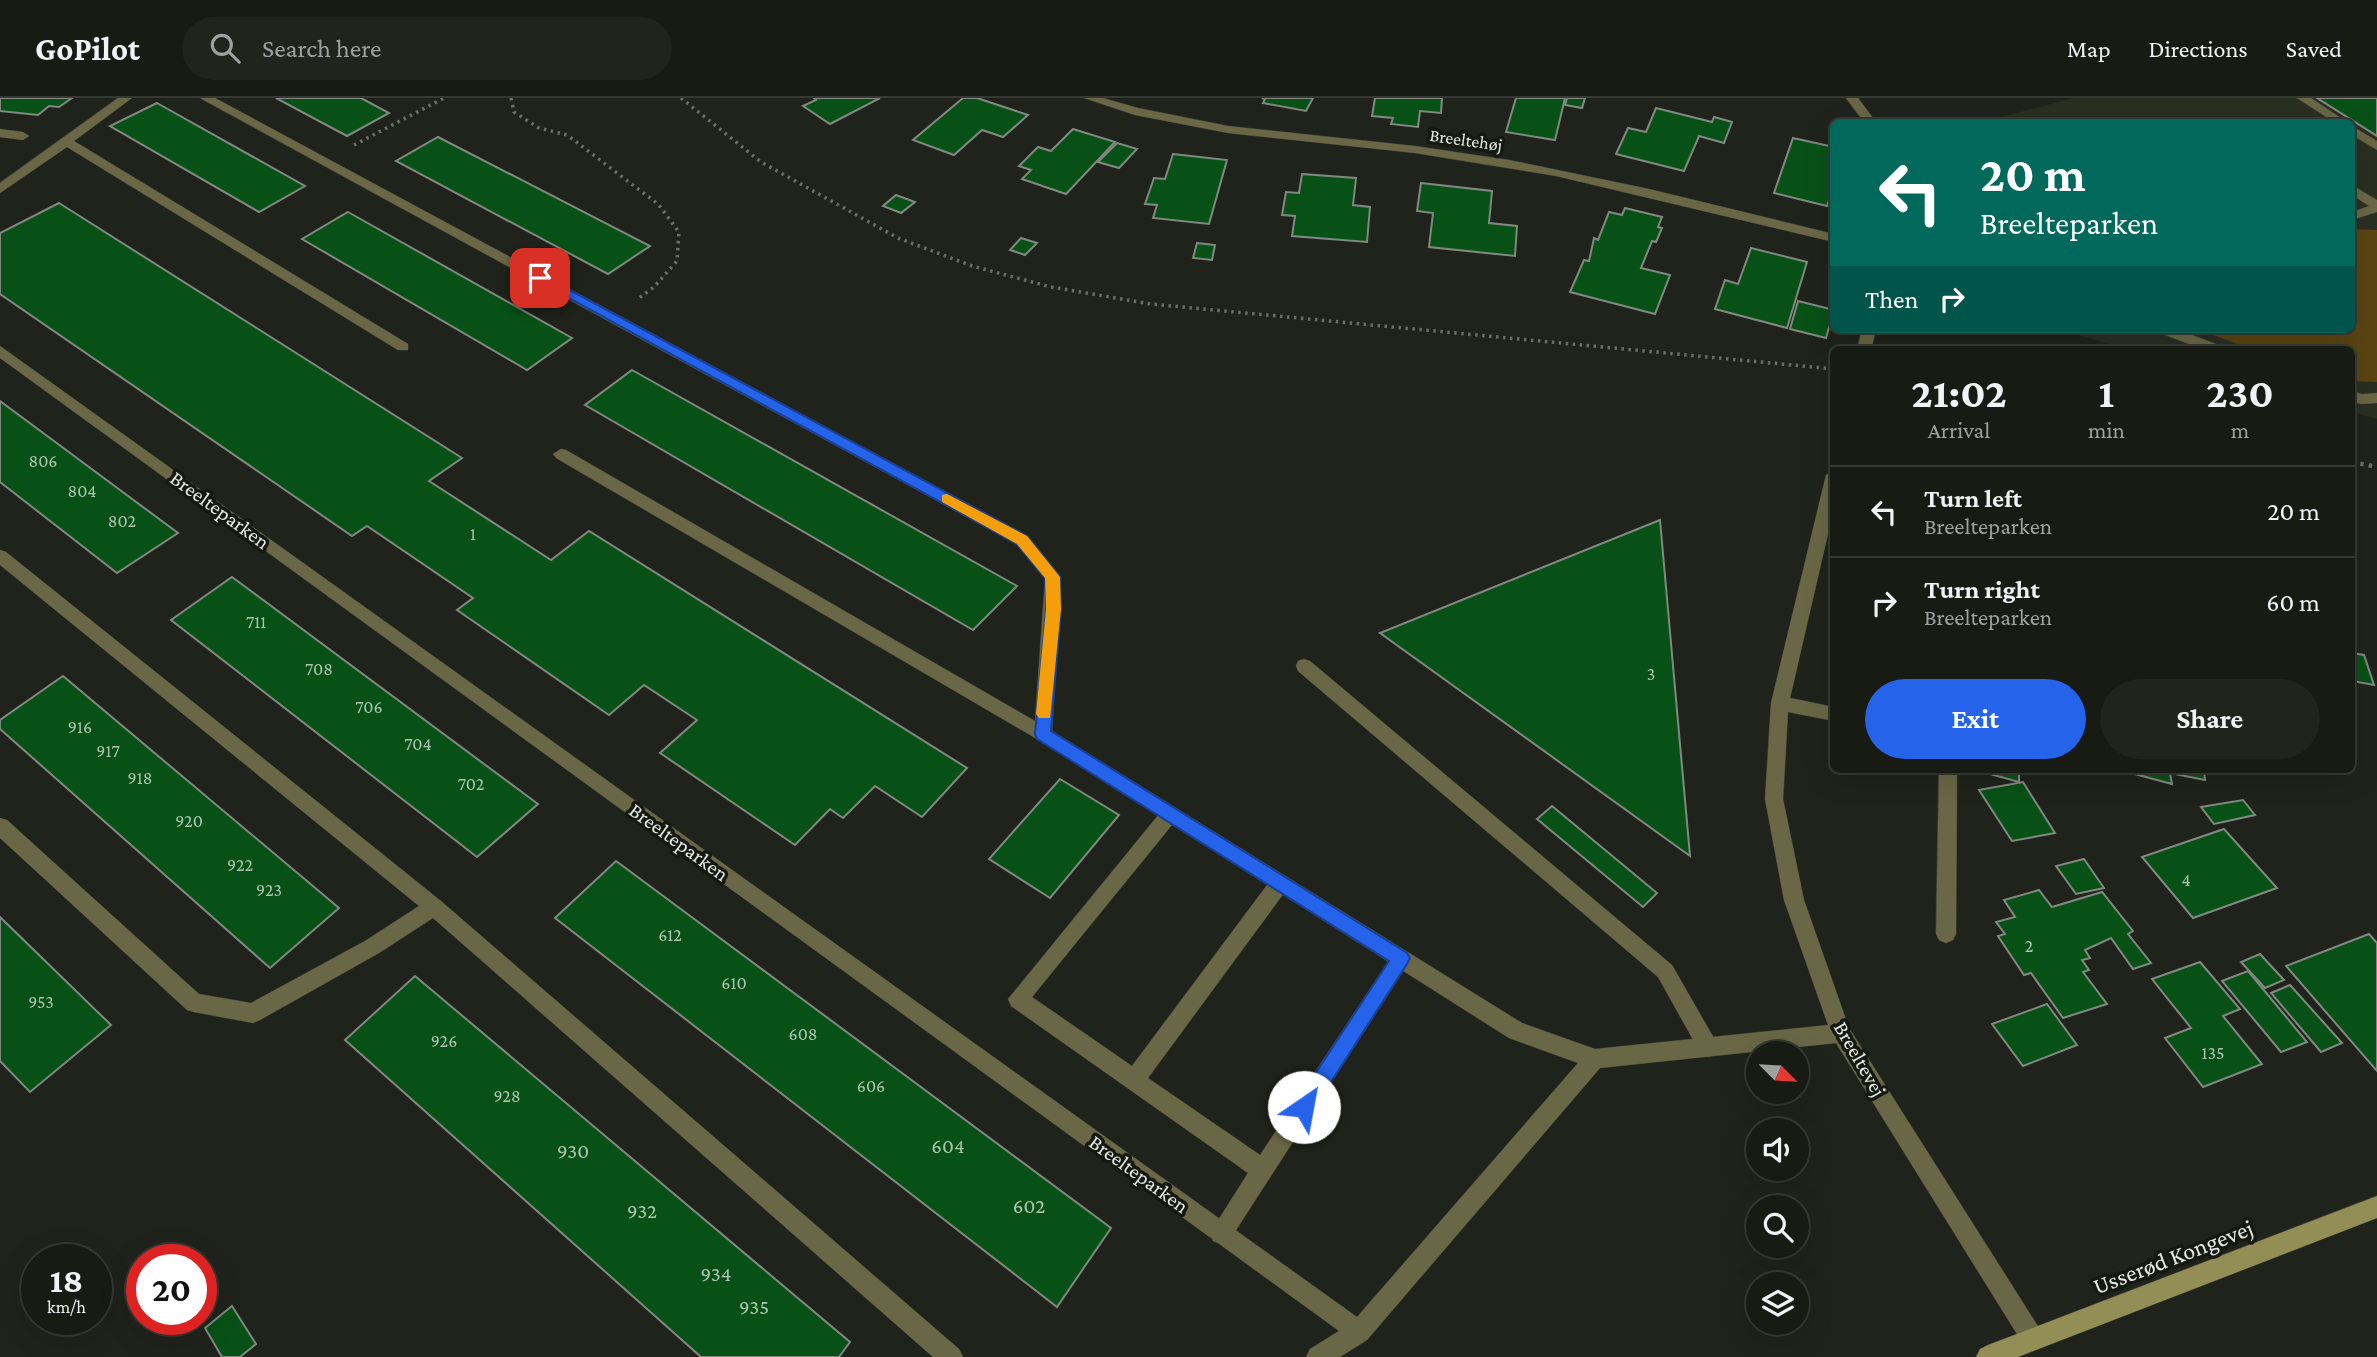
<!DOCTYPE html>
<html lang="en">
<head>
<meta charset="utf-8">
<style>
	:root { --surface:#181a14; --page:#21231d; --text:#f1f3f6; --muted:#9fa1a0; --line:#363834; --accent:#2563eb }
	body { margin:0; font-family:"Crimson Pro",serif; background:var(--page); color:var(--text); height:100vh; display:flex; flex-direction:column; font-size:26px; white-space:nowrap }
	* { box-sizing:border-box; margin:0 }
	p { font-size:23px; color:var(--muted) }
	.icon { flex:none; width:38px; height:38px; fill:none; stroke:currentColor; stroke-width:2; stroke-linecap:round; stroke-linejoin:round }
	.map { position:relative; flex:1; overflow:hidden }
	.details { position:absolute; left:1830px; top:248px; width:525px; height:427px; display:flex; flex-direction:column; background:var(--surface); border-radius:10px; box-shadow:0 7px 28px #0002,0 0 0 2px var(--line) }
	.details>* { flex:none }
	.guide { position:absolute; left:1830px; top:21px; width:525px; height:214px; border-radius:10px; box-shadow:0 7px 28px #0002,0 0 0 2px var(--line); background:#00695c; color:#fff; overflow:hidden }
	.needle { width:46px; rotate:114deg }
	.controls { position:absolute; left:1746px; top:943px; display:grid; gap:14px }
	.controls a { display:grid; place-items:center; width:63px; height:63px; border-radius:50%; background:var(--surface); box-shadow:0 7px 28px #0002,0 0 0 2px var(--line); font-size:35px }
	.speed { position:absolute; left:21px; top:1146px; display:flex; gap:14px; font-size:35px; font-weight:700; text-align:center }
	.speed>* { display:grid; place-content:center; width:91px; height:91px; border-radius:50%; background:var(--surface); box-shadow:0 7px 28px #0002,0 0 0 2px var(--line); line-height:1 }
	.speed small { font-size:18px; font-weight:400 }
	.speed .limit { border:10px solid #d22; background:#fff; color:#111 }
	.pin { position:absolute; display:grid; place-items:center; width:60px; height:60px; color:#fff; margin:-30px; border-radius:14px; box-shadow:0 4px 10px #0006 }
	.me { position:absolute; width:77px; margin:-38px; rotate:33deg; stroke-linejoin:round; filter:drop-shadow(0 0 5px #0008) }
	.turn { display:flex; align-items:center; gap:24px; height:147px; padding:0 35px; font-size:32px }
	.turn .icon { width:91px; height:91px; stroke-width:2.5 }
	.turn b { display:block; font-size:49px; line-height:60px }
	.then { display:flex; align-items:center; height:66px; padding:0 35px; background:#0003; gap:14px; font-size:26px }
	.eta { display:flex; justify-content:space-evenly; align-items:center; height:119px; text-align:center }
	.eta b { font-size:42px; font-weight:700; line-height:49px }
	.button { display:flex; gap:14px; margin-top:auto; padding:14px 35px }
	.button a { flex:1; height:80px; border-radius:42px; background:var(--accent); color:#fff; font-size:28px; font-weight:700; line-height:80px; text-align:center }
	.button a+a { background:var(--page); color:var(--text) }
	ul { padding:0; list-style:none }
	li { display:flex; align-items:center; gap:21px; height:91px; padding:0 35px; border-top:2px solid var(--line) }
	li div { flex:1 }
	li b { display:block; font-size:26px }
	li em { font-style:normal }
	header { display:flex; align-items:center; gap:42px; box-sizing:border-box; height:98px; padding:0 35px; background:var(--surface); border-bottom:2px solid var(--line) }
	header strong { font-size:33px }
	nav { display:flex; gap:38px; margin-inline-start:auto; font-size:24px }
	.search { width:490px; height:63px; background:var(--page); display:flex; align-items:center; gap:18px; box-sizing:border-box; padding:0 24px; border-radius:38px; color:var(--muted); font-size:26px }
	.map>svg:first-child { display:block }
	.built { fill:#2a2f22 }
	.green { fill:#5a4412 }
	.building { fill:#075116; stroke:#818881; stroke-width:2 }
	.lines { fill:none; stroke-linecap:round; stroke-linejoin:round }
	.lane-casing { stroke:#3c3f37; stroke-width:1 }
	.street-casing { stroke:#3c3f37; stroke-width:1 }
	.secondary-casing { stroke:#3c3f37; stroke-width:1 }
	.path-far1 { stroke:#6b6d67; stroke-width:3.5; stroke-dasharray:2.5 4.5; stroke-linecap:butt }
	.path { stroke:#6b6d67; stroke-width:4.5; stroke-dasharray:3.5 5; stroke-linecap:butt }
	.lane { fill:#696745; fill-rule:evenodd }
	.street { fill:#696745; fill-rule:evenodd }
	.secondary { fill:#938e56; fill-rule:evenodd }
	.route { fill:#2563eb; stroke:#184099; stroke-width:2 }
	.slow { fill:#f59e0b }
	.labels { text-anchor:middle; stroke-width:7; stroke-linejoin:round; paint-order:stroke }
	.far-street-label { font-size:18px; fill:#e7e9e4; stroke:#161912 }
	.number-label { font-size:18px; fill:#afc3b0 }
	.street-label { font-size:21px; fill:#e7e9e4; stroke:#161912 }
	.near-number-label { font-size:21px; fill:#afc3b0 }
	.near-street-label { font-size:24px; fill:#e7e9e4; stroke:#161912 }
</style>
</head>
<body>
<header>
<strong>GoPilot</strong>
<div class="search"><svg class="icon" aria-label="search" viewBox="0 0 24 24"><circle cx="10" cy="10" r="6"/><path d="M15 15l6 6"/></svg>Search here</div>
<nav><a>Map</a><a>Directions</a><a>Saved</a></nav>
</header>
<div class="map">
<svg width="2377" height="1259" viewBox="0 0 2377 1259">
	<rect width="100%" height="100%" fill="#20231b"/>
	<path class="built" d="M2074,0H2377V321L2352,314V252H2131L2056,231H2352V24H1982Z"/>
	<path class="green" d="M2352,131L2377,132V284L2352,283V252H2254L2197,231H2352Z"/>
	<g class="building">
		<path d="M0,0H72L59,9L49,8L38,17L0,13Z"/>
		<path d="M276,0H361L389,15L347,38Z"/>
		<path d="M814,0H880L830,26L803,8L816,2Z"/>
		<path d="M963,0H977L1028,17L1003,39L982,32L954,57L913,42Z"/>
		<path d="M1262,0H1313L1306,13L1263,5L1265,1Z"/>
		<path d="M1375,0H1442L1441,15L1420,13L1418,29L1391,26L1393,20L1372,18Z"/>
		<path d="M1516,0H1565L1555,42L1506,34Z"/>
		<path d="M1567,0H1585L1582,10L1565,7Z"/>
		<path d="M2317,0H2377V38Z"/>
		<path d="M157,5L305,88L259,114L110,28Z"/>
		<path d="M1656,10L1712,24L1714,19L1732,24L1724,45L1699,38L1684,73L1616,56L1628,30L1646,34Z"/>
		<path d="M1073,31L1115,44L1066,96L1022,81L1031,72L1019,68L1038,49L1051,53Z"/>
		<path d="M438,39L650,148L608,176L396,63Z"/>
		<path d="M1793,40L1834,49V86L1827,108L1774,95Z"/>
		<path d="M1117,45L1137,51L1119,70L1098,64Z"/>
		<path d="M1173,56L1227,62L1209,126L1153,120L1157,107L1145,106L1154,80L1165,81Z"/>
		<path d="M1302,76L1356,80L1353,107L1370,109L1367,144L1292,138L1295,118L1282,117L1286,94L1299,95Z"/>
		<path d="M1421,85L1492,93L1489,125L1517,128L1515,158L1429,149L1433,115L1417,113Z"/>
		<path d="M896,97L915,104L901,115L883,108Z"/>
		<path d="M59,105L462,360L429,383L551,462L589,433L967,670L922,719L875,688L843,720L830,711L795,747L660,655L697,622L644,587L609,617L457,512L473,500L367,428L352,438L0,196V135Z"/>
		<path d="M1625,110L1662,119L1658,129L1662,130L1656,144L1652,143L1641,170L1670,177L1655,216L1570,194L1584,162L1589,163L1594,140L1598,142L1609,114L1622,117Z"/>
		<path d="M348,114L572,240L527,272L302,141Z"/>
		<path d="M1021,140L1037,145L1025,157L1010,152Z"/>
		<path d="M1197,145L1215,147L1212,162L1193,160Z"/>
		<path d="M1751,150L1807,164L1787,230L1715,211L1725,182L1738,186Z"/>
		<path d="M1798,203L1834,212L1826,240L1790,231Z"/>
		<path d="M632,272L1017,488L973,532L585,307Z"/>
		<path d="M0,303L178,435L117,475L0,384Z"/>
		<path d="M1660,422L1690,758L1380,535Z"/>
		<path d="M232,479L538,706L477,759L171,522Z"/>
		<path d="M2352,555L2364,557L2374,587L2352,583Z"/>
		<path d="M63,578L339,810L270,870L0,631V622Z"/>
		<path d="M1990,672H2019V684L1990,676Z"/>
		<path d="M2120,672H2204L2205,682L2170,675L2172,686Z"/>
		<path d="M1060,681L1119,717L1050,800L989,761Z"/>
		<path d="M2023,684L2055,735L2012,743L1979,692Z"/>
		<path d="M2243,702L2255,717L2214,726L2201,709Z"/>
		<path d="M1552,708L1657,795L1643,809L1537,721Z"/>
		<path d="M2224,731L2277,790L2193,820L2142,759Z"/>
		<path d="M2084,761L2104,790L2076,796L2056,768Z"/>
		<path d="M616,763L1111,1130L1057,1209L555,820Z"/>
		<path d="M2039,792L2052,809L2102,794L2133,833L2128,836L2151,865L2133,871L2111,840L2085,852L2090,860L2082,862L2089,872L2083,874L2107,906L2063,920L2031,875L2024,877L1998,838L2005,836L1996,824L2015,819L2004,802Z"/>
		<path d="M0,819L111,927L30,994L0,963Z"/>
		<path d="M2369,836L2377,845V973L2286,868Z"/>
		<path d="M2260,856L2284,882L2265,890L2241,864Z"/>
		<path d="M2200,864L2240,911L2223,918L2262,966L2203,989L2165,940L2191,930L2152,881Z"/>
		<path d="M2248,873L2307,944L2281,954L2222,883Z"/>
		<path d="M415,878L850,1244L839,1259H701L345,942Z"/>
		<path d="M2290,887L2342,945L2321,954L2271,895Z"/>
		<path d="M2047,906L2077,947L2023,968L1992,926Z"/>
		<path d="M232,1208L256,1246L240,1259H222L205,1230Z"/>
	</g>
	<g class="lines">
		<g class="lane-casing">
			<g id="lane">
				<path d="M2297,0H2311L2347,24H2334Z"/>
				<path d="M2352,28L2377,43V52L2352,37Z"/>
				<path d="M2352,87L2377,102V114L2352,122V114L2369,108L2352,97Z"/>
				<path d="M2155,231H2176L2224,249L2226,252H2205L2157,234Z"/>
				<path d="M2352,293L2362,296L2377,295V305L2361,306L2352,303Z"/>
				<path d="M1304,561L1310,563L1672,867L1715,942L1718,949L1715,956L1708,959L1701,956L1658,879L1298,573L1296,568L1298,563Z"/>
				<path d="M1170,708L1176,710L1179,716L1176,722L1032,899L1132,968L1273,779L1280,777L1287,779L1289,785L1287,791L1148,980L1260,1057L1394,855L1401,852L1408,855L1411,861L1229,1143L1221,1146L1213,1143L1210,1135L1248,1075L1011,908L1008,901L1164,710Z"/>
			</g>
		</g>
		<g class="street-casing">
			<g id="street">
				<path d="M118,0H132L74,43L408,246V252H398L67,49L0,95V85Z"/>
				<path d="M200,0H215L1028,438L1061,479L1052,633L1522,925L1595,951L1828,927L1784,802L1765,701L1771,605L1826,377L1834,372V410L1790,600L1834,609V623L1788,614L1783,701L1804,802L1849,930L2041,1233L2045,1241L2041,1249L2033,1253L2025,1249L1836,945L1600,970L1367,1242L1340,1259H1306L1310,1251L1339,1233L0,260V248L1357,1219L1578,965L1509,940L1037,641L556,360L553,356L561,351L566,352L1035,623L1045,481L1016,446Z"/>
				<path d="M1084,0H1103L1138,10L1228,28L1415,48L1509,62L1649,91L1834,136V144L1556,78L1415,55L1228,35L1135,17Z"/>
				<path d="M1846,0H1858L1876,24H1864Z"/>
				<path d="M0,31L23,34L29,38L23,42L0,39Z"/>
				<path d="M1862,231H1876L1871,252H1857Z"/>
				<path d="M0,452L6,454L441,803L959,1251L963,1259H933L433,820L379,855L260,922L253,925L194,914L187,912L0,740V720L7,722L199,896L251,905L365,843L419,808L0,467Z"/>
				<path d="M1939,672H1957L1956,836L1953,842L1946,845L1939,842L1936,836Z"/>
			</g>
		</g>
		<g class="secondary-casing">
			<path id="secondary" d="M2377,1098V1120L2018,1259H1976L1980,1251L1988,1247Z"/>
		</g>
		<g class="path-far1">
			<path d="M511,0L514,14L539,30L567,37L658,106L679,134L677,163L654,189L639,200"/>
			<path d="M681,0L761,64L898,140L972,168L1051,189L1151,206L1834,271"/>
			<path d="M354,47L444,0"/>
		</g>
		<path class="path" d="M2352,364L2377,369"/>
		<use href="#lane" class="lane"/>
		<use href="#street" class="street"/>
		<use href="#secondary" class="secondary"/>
	</g>
	<path class="route" d="M540,176L1027,438L1060,479L1061,511L1051,633L1407,855L1410,860L1407,866L1311,1015L1304,1018L1298,1015L1295,1009L1298,1002L1389,863L1037,641L1035,636L1046,511L1045,480L1017,446L536,182L534,180Z"/>
	<path class="slow" d="M947,396L1027,438L1060,479L1061,511L1050,620H1039L1036,616L1046,511L1045,480L1017,446L942,404V397Z"/>
	<g class="labels">
		<g class="far-street-label">
			<text transform="translate(1466 42) rotate(8)" y="6">Breeltehøj</text>
		</g>
		<g class="number-label">
			<text x="43" y="369">806</text>
			<text x="82" y="399">804</text>
			<text x="122" y="429">802</text>
			<text x="473" y="442">1</text>
			<text x="256" y="530">711</text>
			<text x="319" y="577">708</text>
			<text x="1651" y="582">3</text>
			<text x="369" y="615">706</text>
			<text x="80" y="635">916</text>
			<text x="418" y="652">704</text>
			<text x="108" y="659">917</text>
			<text x="140" y="686">918</text>
			<text x="471" y="692">702</text>
			<text x="189" y="729">920</text>
			<text x="240" y="773">922</text>
			<text x="2186" y="788">4</text>
			<text x="269" y="798">923</text>
			<text x="670" y="843">612</text>
			<text x="2029" y="854">2</text>
			<text x="734" y="891">610</text>
			<text x="41" y="910">953</text>
			<text x="803" y="942">608</text>
			<text x="444" y="949">926</text>
			<text x="2213" y="961">135</text>
			<text x="871" y="994">606</text>
			<text x="507" y="1004">928</text>
		</g>
		<g class="street-label">
			<text transform="translate(220 412) rotate(36)" y="7">Breelteparken</text>
			<text transform="translate(679 744) rotate(36)" y="7">Breelteparken</text>
			<text transform="translate(1860 961) rotate(60)" y="7">Breeltevej</text>
			<text transform="translate(1139 1076) rotate(36)" y="7">Breelteparken</text>
		</g>
		<g class="near-number-label">
			<text x="948" y="1055">604</text>
			<text x="573" y="1060">930</text>
			<text x="1029" y="1115">602</text>
			<text x="642" y="1120">932</text>
			<text x="716" y="1183">934</text>
			<text x="754" y="1216">935</text>
		</g>
		<g class="near-street-label">
			<text transform="translate(2173 1159) rotate(-21)" y="8">Usserød Kongevej</text>
		</g>
	</g>
</svg>
<div class="controls">
<a><svg class="needle" viewBox="-14 -14 28 28"><path d="M0-13l5 13h-10z" fill="#e53935"/><path d="M0 13l5-13h-10z" fill="#9fa1a0"/></svg></a>
<a><svg class="icon" aria-label="sound" viewBox="0 0 24 24"><path d="M4 9h4l5-4v14l-5-4H4zM17 9q2 3 0 6"/></svg></a>
<a><svg class="icon" aria-label="search" viewBox="0 0 24 24"><circle cx="10" cy="10" r="6"/><path d="M15 15l6 6"/></svg></a>
<a><svg class="icon" aria-label="layers" viewBox="0 0 24 24"><path d="M12 4l9 5-9 5-9-5zM3 14l9 5 9-5"/></svg></a>
</div>
<div class="speed"><div>18<small>km/h</small></div><div class="limit">20</div></div>
<div class="pin" style="left:540px;top:180px;background:#d93025"><svg class="icon" aria-label="arrive" viewBox="0 0 24 24"><path d="M6 21V4h12l-3 4 3 4H6"/></svg></div>
<svg class="me" style="left:1304px;top:1009px" viewBox="-20 -20 40 40"><circle r="19" fill="#fff"/><path d="M0-13L10 11 0 6-10 11z" fill="#2563eb"/></svg>
<div class="guide">
<div class="turn"><svg class="icon" aria-label="left" viewBox="0 0 24 24"><path d="M17 20v-9H6M10 6l-5 5 5 5"/></svg><div><b>20 m</b>Breelteparken</div></div>
<div class="then">Then<svg class="icon" aria-label="right" viewBox="0 0 24 24"><path d="M7 20v-9h11M14 6l5 5-5 5"/></svg></div>
</div>
<section class="details">
<div class="eta">
<div><b>21:02</b><p>Arrival</p></div>
<div><b>1</b><p>min</p></div>
<div><b>230</b><p>m</p></div>
</div>
<ul>
<li><svg class="icon" aria-label="left" viewBox="0 0 24 24"><path d="M17 20v-9H6M10 6l-5 5 5 5"/></svg><div><b>Turn left</b><p>Breelteparken</p></div><em>20 m</em></li>
<li><svg class="icon" aria-label="right" viewBox="0 0 24 24"><path d="M7 20v-9h11M14 6l5 5-5 5"/></svg><div><b>Turn right</b><p>Breelteparken</p></div><em>60 m</em></li>
</ul>
<div class="button"><a>Exit</a><a>Share</a></div>
</section>
</div>
</body>
</html>
